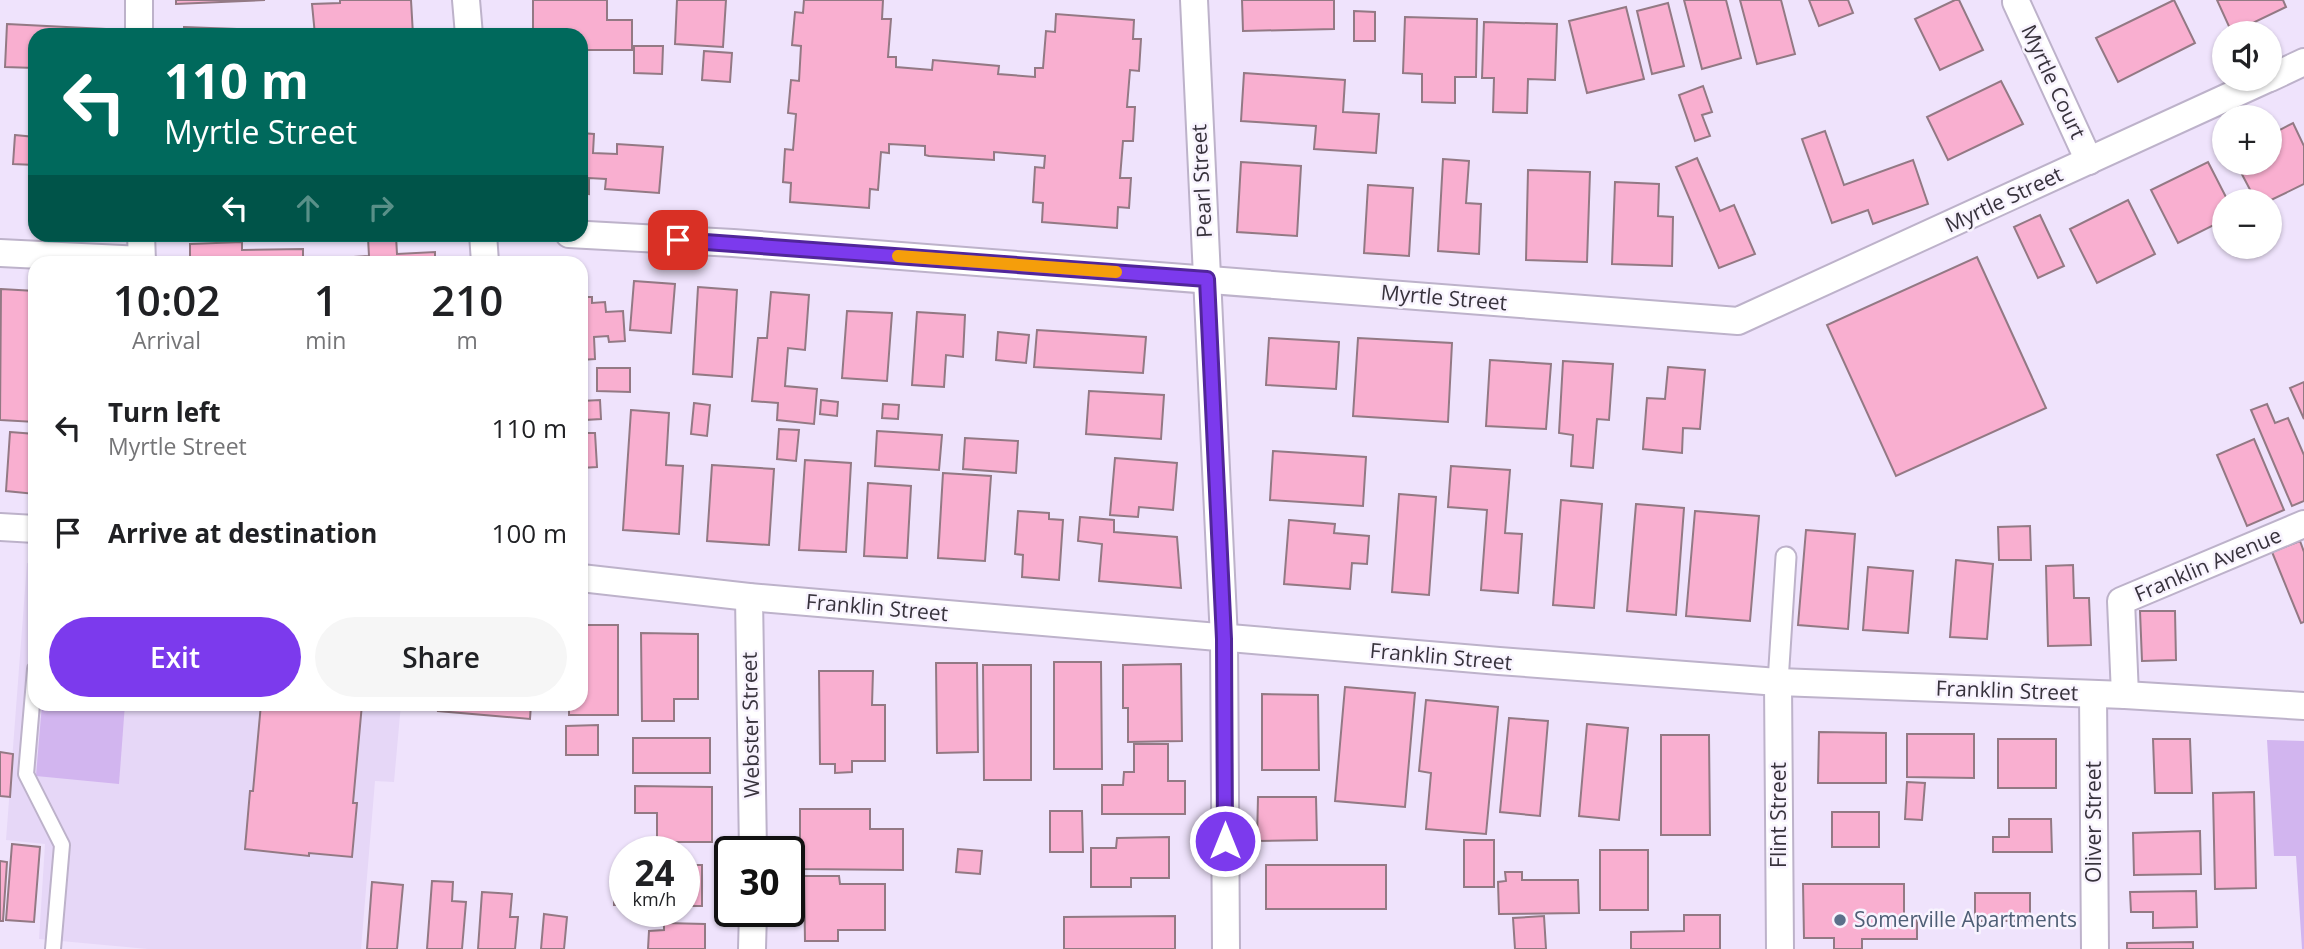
<!DOCTYPE html>
<html lang="en">
<head>
<meta charset="utf-8">
<style>
	:root { --surface:#fff; --page:#f6f6f6; --text:#202124; --muted:#757577; --accent:#7c3aed }
	body { margin:0; font-family:"Open Sans",sans-serif; background:var(--page); color:var(--text); height:100vh; display:flex; flex-direction:column; font-size:26px; white-space:nowrap }
	* { box-sizing:border-box; margin:0 }
	p { font-size:23px; color:var(--muted) }
	.icon { flex:none; width:38px; height:38px; fill:none; stroke:currentColor; stroke-width:2; stroke-linecap:round; stroke-linejoin:round }
	.map { position:relative; flex:1; overflow:hidden }
	.side { position:absolute; left:28px; top:256px; width:560px; height:455px; display:flex; flex-direction:column; background:var(--surface); border-radius:21px; box-shadow:0 2px 5px #0004 }
	.side>* { flex:none }
	.guide { position:absolute; left:28px; top:28px; width:560px; height:214px; border-radius:21px; box-shadow:0 2px 5px #0004; background:#00695c; color:#fff; overflow:hidden }
	.controls { position:absolute; left:2212px; top:21px; display:grid; gap:14px }
	.controls a { display:grid; place-items:center; width:70px; height:70px; border-radius:50%; background:var(--surface); box-shadow:0 2px 5px #0004; font-size:35px }
	.speed { position:absolute; left:609px; top:836px; display:flex; gap:14px; font-size:35px; font-weight:700; text-align:center }
	.speed>* { display:grid; place-content:center; width:91px; height:91px; border-radius:50%; background:var(--surface); box-shadow:0 2px 5px #0004; line-height:1 }
	.speed small { font-size:18px; font-weight:400 }
	.speed .limit { border:4px solid #111; border-radius:10px; background:#fff; color:#111 }
	.pin { position:absolute; display:grid; place-items:center; width:60px; height:60px; color:#fff; margin:-30px; border-radius:14px; box-shadow:0 4px 10px #0006 }
	.me { position:absolute; width:77px; margin:-38px; rotate:0deg; stroke-linejoin:round; filter:drop-shadow(0 0 5px #0008) }
	.turn { display:flex; align-items:center; gap:24px; height:147px; padding:0 21px; font-size:32px }
	.turn .icon { width:91px; height:91px; stroke-width:2.5 }
	.turn b { display:block; font-size:49px; line-height:60px }
	.lanes { display:flex; align-items:center; height:66px; padding:0 21px; background:#0003; justify-content:center; gap:35px; direction:ltr }
	.lanes .off { opacity:.35 }
	.eta { display:flex; justify-content:space-evenly; align-items:center; height:119px; text-align:center }
	.eta b { font-size:42px; font-weight:600; line-height:49px }
	.cta { display:flex; gap:14px; margin-top:auto; padding:14px 21px }
	.cta a { flex:1; height:80px; border-radius:42px; background:var(--accent); color:#fff; font-size:28px; font-weight:600; line-height:80px; text-align:center }
	.cta a+a { background:var(--page); color:var(--text) }
	ul { padding:0; list-style:none }
	li { display:flex; align-items:center; gap:21px; height:105px; padding:0 21px }
	li div { flex:1 }
	li b { display:block; font-size:26px }
	li em { font-style:normal }
	.map>svg:first-child { display:block }
	.built { fill:#e6d7f7 }
	.green { fill:#d2b5ef }
	.building { fill:#f9afd0; stroke:#937984; stroke-width:2 }
	.lines { fill:none; stroke-linecap:round; stroke-linejoin:round }
	.service-casing { stroke:#bdb2ca; stroke-width:18 }
	.pedestrian-casing { stroke:#bdb2ca; stroke-width:23 }
	.minor-casing { stroke:#bdb2ca; stroke-width:30 }
	.service { stroke:#fff; stroke-width:14 }
	.pedestrian { stroke:#fff; stroke-width:19 }
	.minor { stroke:#fff; stroke-width:26 }
	.route-casing { stroke:#51269a; stroke-width:18 }
	.route { stroke:#7c3aed; stroke-width:12 }
	.slow { stroke:#f59e0b; stroke-width:12 }
	.service-dot { fill:#5c6f8a; stroke:#f8f3fe; stroke-width:2.5 }
	.labels { text-anchor:middle; stroke-width:5; stroke-linejoin:round; paint-order:stroke }
	.street-label { font-size:21px; fill:#37323c; stroke:#f8f3fe }
	.service-label { font-size:21px; fill:#4e5e75; stroke:#f8f3fe; text-anchor:start }
</style>
</head>
<body>
<div class="map">
<svg width="2304" height="949" viewBox="0 0 2304 949">
	<rect width="100%" height="100%" fill="#efe3fc"/>
	<path class="built" d="M27,563L35,564V704H401L394,782L375,781L361,949H148L39,939L45,844L6,840Z"/>
	<g class="green">
		<path d="M42,704H125L119,784L36,776Z"/>
		<path d="M2267,740L2304,741V949H2302L2296,856H2274Z"/>
	</g>
	<g class="building">
		<path d="M176,0H265L176,4Z"/>
		<path d="M340,0H411L413,35H315L312,4L340,3Z"/>
		<path d="M533,0H607V20H632V50H581V35H533Z"/>
		<path d="M677,0H726L723,47L675,44Z"/>
		<path d="M804,0H883L882,19H891L888,57H896V67L932,70L933,60L999,66L998,74L1035,77V68H1043L1046,31L1055,32L1056,14L1134,20L1133,39H1141L1139,71L1130,70L1127,107H1135L1133,141H1123L1120,178H1131L1129,208L1118,207L1117,228L1042,222L1043,203L1033,202L1035,167L1044,168L1045,156L994,152V160L929,156L925,155V146L889,144V153L881,152L878,190L870,189L869,208L790,202L791,183L783,182L785,149L793,150L796,114L788,113L791,80L799,81L801,46L792,45L795,12L803,13Z"/>
		<path d="M1242,0H1334V29L1243,31Z"/>
		<path d="M1684,0H1726L1741,58L1702,69Z"/>
		<path d="M1740,0H1781L1795,54L1757,64Z"/>
		<path d="M1809,0H1848L1853,13L1819,26Z"/>
		<path d="M1955,0H1959L1983,50L1940,70L1915,19Z"/>
		<path d="M2174,0L2195,43L2118,82L2096,38Z"/>
		<path d="M2217,0H2283L2286,7L2232,33Z"/>
		<path d="M1668,3L1684,66L1652,74L1637,11Z"/>
		<path d="M1626,7L1644,79L1587,93L1569,21Z"/>
		<path d="M1354,11L1375,12V41H1354Z"/>
		<path d="M1405,17L1477,19L1476,77H1455V103L1422,102V74L1403,73Z"/>
		<path d="M1484,22L1557,24L1555,80L1528,79L1527,113L1493,112L1494,78H1482Z"/>
		<path d="M7,24L105,29L104,35H35V68L5,67Z"/>
		<path d="M184,27L236,29V35H184Z"/>
		<path d="M634,46H663L662,74L634,73Z"/>
		<path d="M704,51L732,53L730,82L702,80Z"/>
		<path d="M1244,73L1345,80L1343,112L1379,114L1376,153L1314,149L1316,126L1241,121Z"/>
		<path d="M2001,81L2023,124L1948,160L1927,117Z"/>
		<path d="M1703,86L1712,112L1702,115L1710,136L1695,141L1679,95Z"/>
		<path d="M2293,123L2304,146V184L2269,201H2256L2236,163H2270V135Z"/>
		<path d="M1825,131L1844,185L1913,160L1928,204L1873,224L1868,210L1832,223L1802,139Z"/>
		<path d="M581,133L594,134L593,153L617,154V144L663,147L659,193L605,189L606,179L589,178V194L581,193Z"/>
		<path d="M15,135L35,137V165L13,164Z"/>
		<path d="M1697,158L1720,211L1734,205L1755,254L1719,268L1676,167Z"/>
		<path d="M1443,159L1469,161L1466,203L1481,204L1479,254L1438,251Z"/>
		<path d="M1241,162L1301,166L1297,236L1237,232Z"/>
		<path d="M2208,162L2228,201H2224V220L2178,243L2151,190Z"/>
		<path d="M1528,170L1590,172L1587,262L1526,260Z"/>
		<path d="M1615,182L1659,184L1658,216L1673,217L1672,266L1612,264Z"/>
		<path d="M1368,185L1413,188L1409,256L1364,253Z"/>
		<path d="M2128,200L2155,254L2097,283L2070,229Z"/>
		<path d="M2040,215L2064,266L2038,278L2014,227Z"/>
		<path d="M396,236L397,254L435,252V262H323V259L369,256L368,238Z"/>
		<path d="M242,242V250L303,249V262H190V244Z"/>
		<path d="M1977,257L2046,408L1896,476L1827,325Z"/>
		<path d="M634,281L675,284L671,333L630,330Z"/>
		<path d="M698,287L737,290L732,377L693,374Z"/>
		<path d="M1,289L35,291V422L0,420Z"/>
		<path d="M771,292L809,295L805,350L788,348L785,386L817,389L814,424L777,420L778,403L752,401L758,338H767Z"/>
		<path d="M581,297H592V303L605,302L606,312L623,311L625,341L609,342L608,336L594,337L595,359L581,360Z"/>
		<path d="M847,311L892,313L887,381L842,378Z"/>
		<path d="M917,312L965,315L963,357L946,355L944,387L912,385Z"/>
		<path d="M1037,330L1146,337L1143,373L1034,367Z"/>
		<path d="M998,332L1029,335L1026,363L996,360Z"/>
		<path d="M1269,338L1339,342L1336,389L1266,385Z"/>
		<path d="M1358,338L1452,343L1448,422L1353,416Z"/>
		<path d="M1490,360L1551,364L1546,429L1486,426Z"/>
		<path d="M1563,361L1613,364L1609,420L1597,419L1593,468L1571,466L1573,435L1559,433Z"/>
		<path d="M1668,367L1705,370L1700,429L1683,428L1682,453L1643,449L1647,398L1665,399Z"/>
		<path d="M597,368H630V392L597,391Z"/>
		<path d="M2304,382V419L2290,388Z"/>
		<path d="M1089,391L1164,395L1161,439L1086,434Z"/>
		<path d="M600,400L601,419L585,420V433H595L597,467L581,468V401Z"/>
		<path d="M821,400L838,402L837,416L820,414Z"/>
		<path d="M694,403L710,405L707,436L691,434Z"/>
		<path d="M883,404L899,405L898,419L882,418Z"/>
		<path d="M2267,404L2275,423L2288,418L2304,455V501L2292,506L2251,410Z"/>
		<path d="M631,410L669,413L666,465L683,466L679,534L623,530Z"/>
		<path d="M779,429L799,430L796,461L777,459Z"/>
		<path d="M877,431L942,435L939,470L875,466Z"/>
		<path d="M10,432L35,434V494L6,491Z"/>
		<path d="M965,438L1018,441L1016,473L963,469Z"/>
		<path d="M2254,439L2284,510L2247,526L2217,455Z"/>
		<path d="M1273,451L1366,457L1363,506L1270,500Z"/>
		<path d="M1115,458L1177,463L1173,510L1139,507L1138,517L1110,515Z"/>
		<path d="M805,460L851,463L846,552L799,550Z"/>
		<path d="M712,465L774,469L769,545L707,541Z"/>
		<path d="M1451,466L1510,470L1505,533L1522,534L1518,593L1481,590L1487,510L1448,507Z"/>
		<path d="M943,473L991,476L985,561L938,558Z"/>
		<path d="M868,483L911,486L907,558L864,556Z"/>
		<path d="M1399,494L1436,497L1429,595L1392,592Z"/>
		<path d="M1561,500L1602,504L1594,608L1553,605Z"/>
		<path d="M1636,504L1684,508L1676,615L1627,611Z"/>
		<path d="M1018,511L1049,513V519L1063,520L1059,580L1022,577L1023,555L1015,554Z"/>
		<path d="M1695,511L1759,516L1750,621L1686,616Z"/>
		<path d="M1080,517L1114,520V532L1177,537L1181,588L1099,581L1102,544L1078,541Z"/>
		<path d="M1289,520L1335,524L1334,533L1369,536L1367,564L1352,563L1350,589L1284,584Z"/>
		<path d="M2030,526L2031,560H1999L1998,527Z"/>
		<path d="M1806,530L1855,534L1848,629L1798,625Z"/>
		<path d="M2300,541L2304,552V622L2301,623L2272,552Z"/>
		<path d="M1956,560L1993,564L1987,639L1950,637Z"/>
		<path d="M2073,565L2074,598H2089L2091,645L2048,646L2046,566Z"/>
		<path d="M1868,567L1913,571L1908,633L1863,630Z"/>
		<path d="M2140,611H2175L2176,660L2142,661Z"/>
		<path d="M581,625H618V715H569V704H581Z"/>
		<path d="M641,633L698,634V699H674V721H642Z"/>
		<path d="M1054,662H1101L1102,769H1054Z"/>
		<path d="M936,663H977L978,752L937,753Z"/>
		<path d="M1181,664L1182,741L1128,742V708H1123V665Z"/>
		<path d="M983,665H1031V780H984Z"/>
		<path d="M819,671H873L872,705H885V761H852V772L835,773V764H820Z"/>
		<path d="M1345,687L1415,693L1405,807L1335,801Z"/>
		<path d="M1262,694L1318,695L1319,770H1262Z"/>
		<path d="M1426,700L1498,707L1486,834L1426,829L1431,773L1419,771Z"/>
		<path d="M261,704H362L353,803H357L352,857L309,853V856L245,849L250,791H253Z"/>
		<path d="M439,704H531L530,719L438,711Z"/>
		<path d="M1509,718L1548,721L1540,816L1500,812Z"/>
		<path d="M1587,724L1628,728L1619,820L1579,816Z"/>
		<path d="M598,725V755H566V726Z"/>
		<path d="M1819,732L1886,733V783H1818Z"/>
		<path d="M1907,734H1974V778L1907,777Z"/>
		<path d="M1661,735H1709L1710,835H1661Z"/>
		<rect x="633" y="738" width="77" height="35"/>
		<rect x="1998" y="739" width="58" height="49"/>
		<path d="M2153,739H2190L2192,793H2155Z"/>
		<path d="M1134,744H1168V781H1185V814H1102V785H1123L1124,772H1134Z"/>
		<path d="M0,752L13,754L10,797L0,796Z"/>
		<path d="M1907,782L1925,783L1922,820L1905,819Z"/>
		<path d="M635,786L712,787V842H657V813H635Z"/>
		<path d="M2254,792L2256,888L2215,889L2213,793Z"/>
		<path d="M1258,797H1316L1317,840L1257,841Z"/>
		<path d="M800,809H870V829H903V870L800,869Z"/>
		<path d="M1050,811H1082L1083,852H1050Z"/>
		<rect x="1832" y="812" width="47" height="35"/>
		<path d="M2009,819H2051L2052,852H1993V837H2009Z"/>
		<path d="M2200,831L2201,874L2134,875L2133,833Z"/>
		<path d="M1169,837V878H1131V887H1091V848H1116L1117,838Z"/>
		<rect x="1464" y="840" width="30" height="47"/>
		<path d="M12,844L40,847L34,922L6,920Z"/>
		<path d="M958,849L982,851L980,874L956,872Z"/>
		<rect x="1600" y="850" width="48" height="60"/>
		<path d="M0,861L7,862L3,921H0Z"/>
		<rect x="684" y="865" width="18" height="41"/>
		<rect x="1266" y="865" width="120" height="44"/>
		<path d="M1505,872H1522V880H1578L1579,913L1499,914L1498,882L1506,881Z"/>
		<path d="M804,876H839L840,884H885V930H838V941H805Z"/>
		<rect x="614" y="879" width="11" height="26"/>
		<path d="M432,881L453,882L452,901L466,902L462,949H427Z"/>
		<path d="M372,882L403,885L397,949H367Z"/>
		<path d="M1803,884H1904V916H1917V939H1862V949H1834V938H1804Z"/>
		<path d="M2196,891L2197,927L2153,928V912H2131L2130,892Z"/>
		<path d="M482,892L512,894L510,917H518L515,949H478Z"/>
		<rect x="1975" y="893" width="55" height="28"/>
		<path d="M544,914L567,917L564,949H541Z"/>
		<path d="M1684,915H1720V949H1631V932L1684,931Z"/>
		<path d="M1175,916V949H1064V917Z"/>
		<path d="M1544,916L1546,949H1515L1513,918Z"/>
		<path d="M664,923L705,924V949H648L649,931L664,930Z"/>
		<path d="M2193,942V949H2127V943Z"/>
	</g>
	<g class="lines">
		<g class="service-casing">
			<path id="service" d="M35,669L26,774L62,845L53,949"/>
		</g>
		<g class="pedestrian-casing">
			<path id="pedestrian" d="M1778,682L1786,557"/>
		</g>
		<g class="minor-casing">
			<g id="minor">
				<path d="M139,0V35"/>
				<path d="M466,0L469,35"/>
				<path d="M1194,0L1224,639L1226,949"/>
				<path d="M2016,2L2089,161"/>
				<path d="M2270,78L2304,62"/>
				<path d="M141,234L142,262"/>
				<path d="M483,234L485,262"/>
				<path d="M569,234L733,243L1738,321L2267,79"/>
				<path d="M0,253L142,260"/>
				<path d="M0,527L35,529"/>
				<path d="M581,578L749,597L1499,661L1778,682L2125,695L2304,706"/>
				<path d="M749,597L753,852"/>
				<path d="M1778,682L1780,949"/>
				<path d="M2093,694L2095,949"/>
				<path d="M2125,695L2121,601L2304,524"/>
				<path d="M752,949L753,912"/>
			</g>
		</g>
		<use href="#service" class="service"/>
		<use href="#pedestrian" class="pedestrian"/>
		<use href="#minor" class="minor"/>
	</g>
	<g class="lines">
		<g class="route-casing">
			<path id="route" d="M678,240L1207,279L1224,639L1225,841"/>
		</g>
		<use href="#route" class="route"/>
		<path class="slow" d="M898,256L1116,272"/>
	</g>
	<circle class="service-dot" cx="1840" cy="920" r="7"/>
	<g class="labels">
		<g class="street-label">
			<text transform="translate(2053 82) rotate(65)" y="7">Myrtle Court</text>
			<text transform="translate(1202 181) rotate(-93)" y="7">Pearl Street</text>
			<text transform="translate(2004 200) rotate(-25)" y="7">Myrtle Street</text>
			<text transform="translate(1444 298) rotate(5)" y="7">Myrtle Street</text>
			<text transform="translate(2208 565) rotate(-23)" y="7">Franklin Avenue</text>
			<text transform="translate(877 608) rotate(5)" y="7">Franklin Street</text>
			<text transform="translate(1441 657) rotate(5)" y="7">Franklin Street</text>
			<text transform="translate(2007 691) rotate(2)" y="7">Franklin Street</text>
			<text transform="translate(751 725) rotate(-91)" y="7">Webster Street</text>
			<text transform="translate(1779 815) rotate(-90)" y="7">Flint Street</text>
			<text transform="translate(2094 822) rotate(-90)" y="7">Oliver Street</text>
		</g>
		<g class="service-label">
			<text x="1854" y="927">Somerville Apartments</text>
		</g>
	</g>
</svg>
<div class="controls">
<a><svg class="icon" aria-label="sound" viewBox="0 0 24 24"><path d="M4 9h4l5-4v14l-5-4H4zM17 9q2 3 0 6"/></svg></a>
<a>+</a>
<a>−</a>
</div>
<div class="speed"><div>24<small>km/h</small></div><div class="limit">30</div></div>
<div class="pin" style="left:678px;top:240px;background:#d93025"><svg class="icon" aria-label="arrive" viewBox="0 0 24 24"><path d="M6 21V4h12l-3 4 3 4H6"/></svg></div>
<svg class="me" style="left:1225px;top:841px" viewBox="-20 -20 40 40"><circle r="17" fill="#7c3aed" stroke="#fff" stroke-width="3"/><path d="M0-11L8 9 0 5-8 9z" fill="#fff"/></svg>
<div class="guide">
<div class="turn"><svg class="icon" aria-label="left" viewBox="0 0 24 24"><path d="M17 20v-9H6M10 6l-5 5 5 5"/></svg><div><b>110 m</b>Myrtle Street</div></div>
<div class="lanes"><svg class="icon" aria-label="left" viewBox="0 0 24 24"><path d="M17 20v-9H6M10 6l-5 5 5 5"/></svg><svg class="icon off" aria-label="ahead" viewBox="0 0 24 24"><path d="M12 20V5M6 11l6-6 6 6"/></svg><svg class="icon off" aria-label="right" viewBox="0 0 24 24"><path d="M7 20v-9h11M14 6l5 5-5 5"/></svg></div>
</div>
<section class="side">
<div class="eta">
<div><b>10:02</b><p>Arrival</p></div>
<div><b>1</b><p>min</p></div>
<div><b>210</b><p>m</p></div>
</div>
<ul>
<li><svg class="icon" aria-label="left" viewBox="0 0 24 24"><path d="M17 20v-9H6M10 6l-5 5 5 5"/></svg><div><b>Turn left</b><p>Myrtle Street</p></div><em>110 m</em></li>
<li><svg class="icon" aria-label="arrive" viewBox="0 0 24 24"><path d="M6 21V4h12l-3 4 3 4H6"/></svg><div><b>Arrive at destination</b></div><em>100 m</em></li>
</ul>
<div class="cta"><a>Exit</a><a>Share</a></div>
</section>
</div>
</body>
</html>
